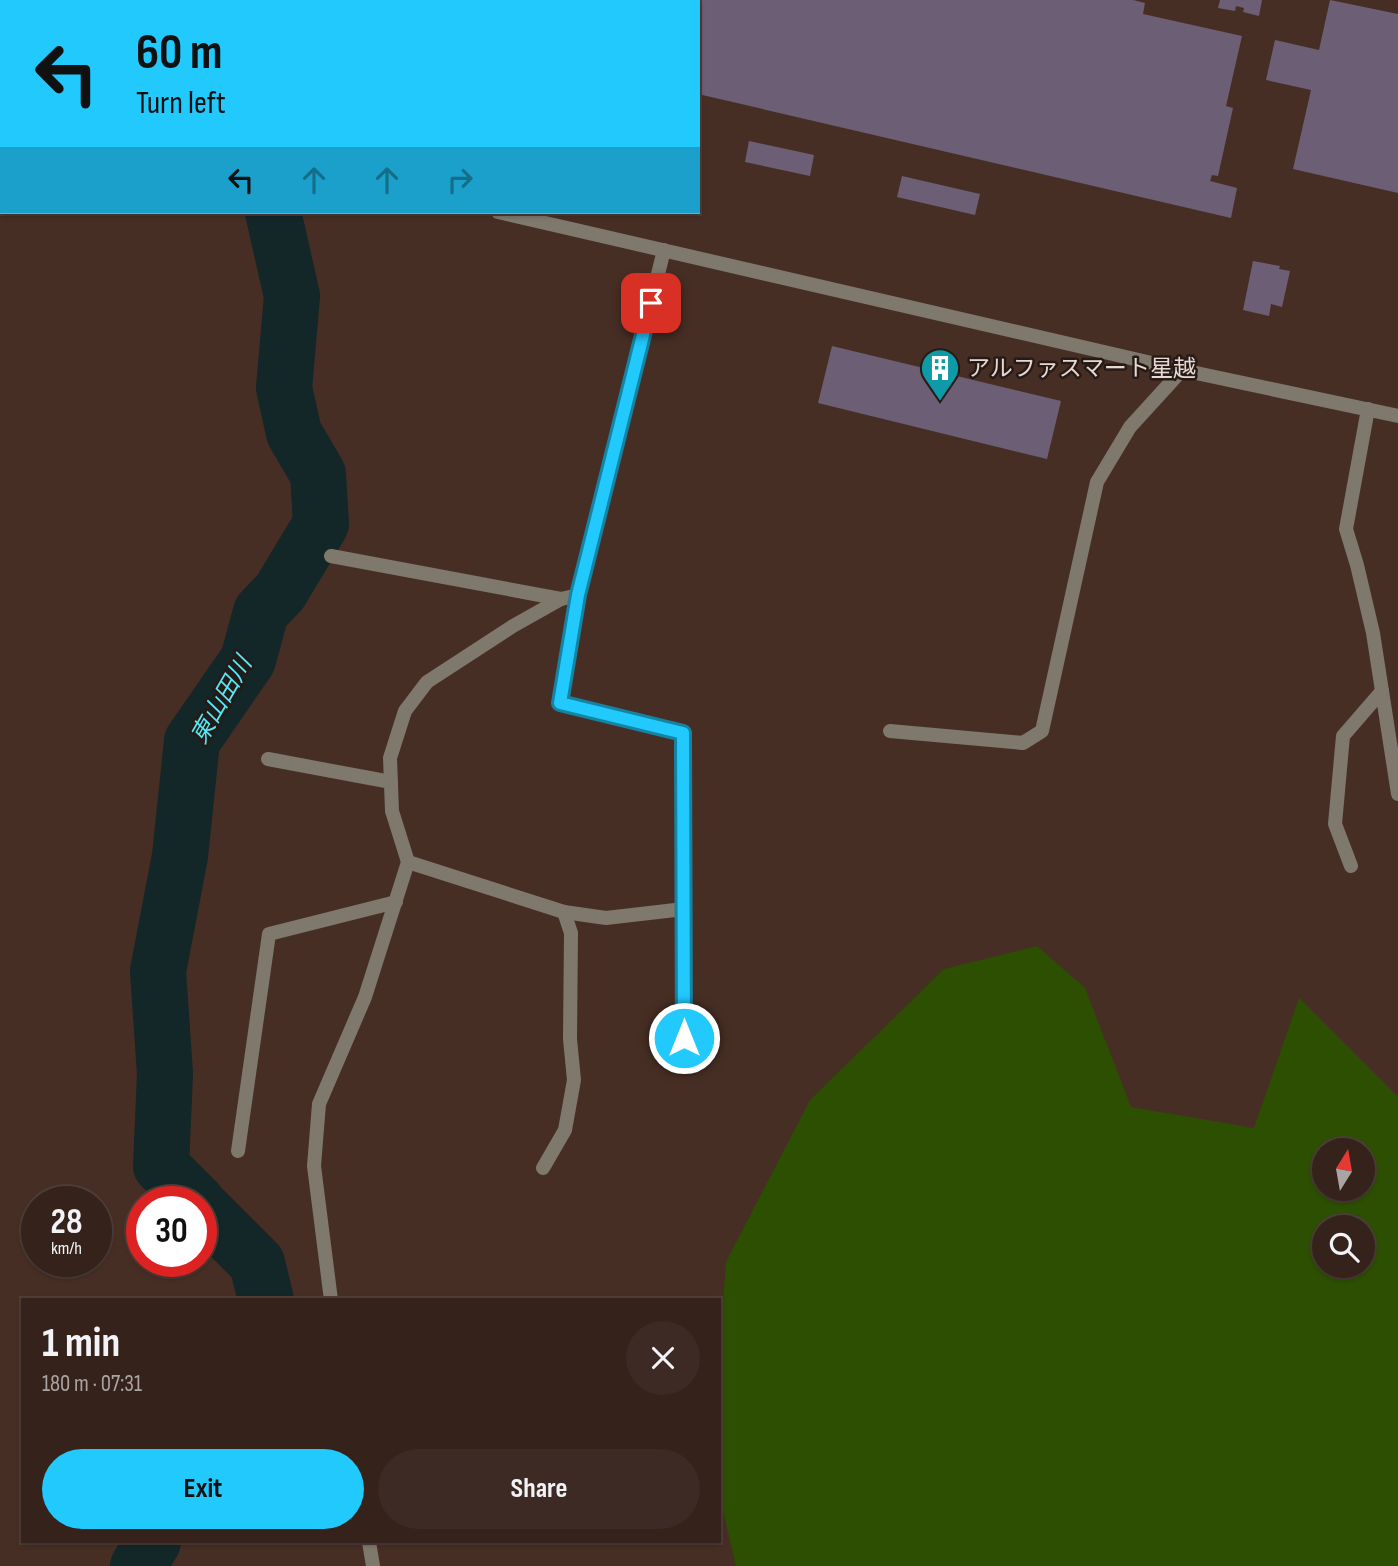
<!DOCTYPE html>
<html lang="en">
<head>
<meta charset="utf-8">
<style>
	:root { --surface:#35221b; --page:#3d2a24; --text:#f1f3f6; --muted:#aaa4a3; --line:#4f3f3a; --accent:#21c9fd }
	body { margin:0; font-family:"Sofia Sans Condensed","Noto Sans JP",sans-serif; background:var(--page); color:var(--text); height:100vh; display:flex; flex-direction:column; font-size:26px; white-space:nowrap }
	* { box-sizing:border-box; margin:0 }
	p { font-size:23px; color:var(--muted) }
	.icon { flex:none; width:38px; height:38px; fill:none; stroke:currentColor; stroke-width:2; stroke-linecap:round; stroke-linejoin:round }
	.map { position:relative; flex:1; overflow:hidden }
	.details { position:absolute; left:21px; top:1298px; width:700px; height:245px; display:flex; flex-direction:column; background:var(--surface); border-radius:0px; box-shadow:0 2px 5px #0004,0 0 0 2px var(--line) }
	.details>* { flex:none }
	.hud { position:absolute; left:0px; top:0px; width:700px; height:214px; box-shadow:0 2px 5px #0004,0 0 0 2px var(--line); background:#21c9fd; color:#111; overflow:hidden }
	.needle { width:46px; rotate:11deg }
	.buttons { position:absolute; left:1312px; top:1138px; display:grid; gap:14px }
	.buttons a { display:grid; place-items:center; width:63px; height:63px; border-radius:50%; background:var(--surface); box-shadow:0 2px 5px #0004,0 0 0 2px var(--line); font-size:35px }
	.speed { position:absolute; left:21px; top:1186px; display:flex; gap:14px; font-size:35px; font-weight:700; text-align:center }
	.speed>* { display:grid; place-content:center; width:91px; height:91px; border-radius:50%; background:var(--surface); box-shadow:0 2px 5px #0004,0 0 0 2px var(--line); line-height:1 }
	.speed small { font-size:18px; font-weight:400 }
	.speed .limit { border:10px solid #d22; background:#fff; color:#111 }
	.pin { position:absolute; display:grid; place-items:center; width:60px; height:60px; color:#fff; margin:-30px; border-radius:14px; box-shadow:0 4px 10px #0006 }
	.me { position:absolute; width:77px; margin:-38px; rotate:0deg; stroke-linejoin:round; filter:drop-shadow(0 0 5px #0008) }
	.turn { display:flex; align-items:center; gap:24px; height:147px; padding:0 21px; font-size:32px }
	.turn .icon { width:91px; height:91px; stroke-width:2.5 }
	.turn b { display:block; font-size:49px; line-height:60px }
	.lanes { display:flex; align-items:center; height:66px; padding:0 21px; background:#0003; justify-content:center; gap:35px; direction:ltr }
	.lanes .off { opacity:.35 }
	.round { display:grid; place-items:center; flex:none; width:74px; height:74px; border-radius:37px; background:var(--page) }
	.summary { display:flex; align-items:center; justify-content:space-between; height:119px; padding:0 21px }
	h1 { font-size:42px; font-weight:700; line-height:52px }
	.action { display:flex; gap:14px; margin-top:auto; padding:14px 21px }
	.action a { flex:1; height:80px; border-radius:42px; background:var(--accent); color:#111; font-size:28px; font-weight:700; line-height:80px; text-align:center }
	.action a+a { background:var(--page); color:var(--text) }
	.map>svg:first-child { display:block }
	.green { fill:#2c4f02; fill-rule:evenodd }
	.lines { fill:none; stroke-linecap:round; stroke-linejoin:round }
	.river { stroke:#132628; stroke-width:56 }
	.building { fill:#6c5e75 }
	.minor { stroke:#7e786d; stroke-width:14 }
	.route-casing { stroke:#1583a4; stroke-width:18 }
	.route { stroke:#21c9fd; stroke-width:12 }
	.labels { text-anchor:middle; stroke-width:5; stroke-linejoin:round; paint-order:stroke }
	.poi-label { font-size:23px; fill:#e8d8d2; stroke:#251a15; text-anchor:start }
	.water-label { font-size:24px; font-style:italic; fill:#53e9f8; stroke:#251a15 }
</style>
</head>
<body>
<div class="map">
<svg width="1398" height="1566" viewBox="0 0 1398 1566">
	<rect width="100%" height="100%" fill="#472e24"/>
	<path class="green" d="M1037,946L1085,988L1131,1107L1254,1128L1299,998L1398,1097V1566H736L719,1494V1361L726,1262L810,1100L944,969ZM1325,1150H1363V1188H1325ZM1325,1227H1363V1265H1325Z"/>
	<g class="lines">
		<g class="river">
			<path d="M0,67L2,68"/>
			<path d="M197,1202L161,1166L165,1074L158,971L180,856L192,741L248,660L261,612L280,592L321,524L318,474L294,433L284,388L292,296L273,212"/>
			<path d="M201,1207L257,1263L266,1300"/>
			<path d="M138,1566L153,1542"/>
		</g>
	</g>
	<g class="building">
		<path d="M698,0H1133L1145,3L1143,14L1242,36L1226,106L1233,108L1218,176L1212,175L1210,181L1237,188L1231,218L698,94Z"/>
		<path d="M1220,0H1262L1259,16L1243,12L1244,8L1236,6L1235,11L1218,8Z"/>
		<path d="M1330,0L1398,14V193L1293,169L1311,90L1266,80L1275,40L1319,50Z"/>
		<path d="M749,141L814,155L810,176L745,162Z"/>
		<path d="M902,176L980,194L975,215L897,197Z"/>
		<path d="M1253,261L1280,266L1279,269L1290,271L1282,307L1271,304L1269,316L1243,310Z"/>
		<path d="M832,346L1061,401L1047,459L818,403Z"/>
	</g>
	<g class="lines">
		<g class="minor">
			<path d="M0,97H2"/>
			<path d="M498,212L1182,370L1398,416"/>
			<path d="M664,250L578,595L560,703L683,734L684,1038"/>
			<path d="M1368,409L1346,529L1357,565L1373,633L1398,794"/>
			<path d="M331,556L561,599"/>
			<path d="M890,731L1023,743L1042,731L1097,482L1130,427L1182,370"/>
			<path d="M268,759L391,782"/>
			<path d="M1351,866L1335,824L1343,736L1382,691"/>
			<path d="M564,912L606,918L684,909"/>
			<path d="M238,1151L269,934L396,902"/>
			<path d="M543,1168L565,1130L574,1080L570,1039L571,933L564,912L408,862L392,811L390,758L405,711L427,682L513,626L561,599L578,595"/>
			<path d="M331,1300L314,1166L319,1104L365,997L408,862"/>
			<path d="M369,1542L373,1566"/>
		</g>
	</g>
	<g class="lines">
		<g class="route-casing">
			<path id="route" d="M651,303L578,595L560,703L683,733L684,1038"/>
		</g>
		<use href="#route" class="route"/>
	</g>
	<defs>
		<g id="building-pin" transform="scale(2.0125)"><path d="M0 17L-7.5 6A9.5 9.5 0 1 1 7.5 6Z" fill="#0f9aa8" stroke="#251a15"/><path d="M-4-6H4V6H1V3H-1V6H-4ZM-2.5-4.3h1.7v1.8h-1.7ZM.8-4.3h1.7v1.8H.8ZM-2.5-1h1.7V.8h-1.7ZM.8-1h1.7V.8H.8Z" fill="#fff"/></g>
	</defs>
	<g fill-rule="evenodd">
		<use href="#building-pin" x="940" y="368"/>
	</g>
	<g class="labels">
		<g class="poi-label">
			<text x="967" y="376">アルファスマート星越</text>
		</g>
		<g class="water-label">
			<text transform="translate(221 700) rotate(-60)" y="8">東山田川</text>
		</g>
	</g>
</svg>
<div class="buttons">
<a><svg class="needle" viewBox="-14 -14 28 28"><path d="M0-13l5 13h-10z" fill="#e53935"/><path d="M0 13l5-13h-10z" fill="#aaa4a3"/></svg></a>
<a><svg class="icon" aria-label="search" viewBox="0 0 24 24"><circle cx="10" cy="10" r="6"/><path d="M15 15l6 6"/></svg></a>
</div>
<div class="speed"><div>28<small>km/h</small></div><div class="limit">30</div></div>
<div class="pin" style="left:651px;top:303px;background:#d93025"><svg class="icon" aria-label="arrive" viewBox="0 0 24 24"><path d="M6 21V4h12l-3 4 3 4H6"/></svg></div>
<svg class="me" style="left:684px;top:1038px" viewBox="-20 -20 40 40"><circle r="17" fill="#21c9fd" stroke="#fff" stroke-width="3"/><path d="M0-11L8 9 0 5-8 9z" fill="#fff"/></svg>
<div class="hud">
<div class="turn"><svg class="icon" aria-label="left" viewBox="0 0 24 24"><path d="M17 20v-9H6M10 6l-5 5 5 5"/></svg><div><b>60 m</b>Turn left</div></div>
<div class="lanes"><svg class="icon" aria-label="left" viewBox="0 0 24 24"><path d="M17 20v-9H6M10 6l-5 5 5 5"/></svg><svg class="icon off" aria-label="ahead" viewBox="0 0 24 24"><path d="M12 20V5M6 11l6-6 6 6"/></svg><svg class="icon off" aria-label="ahead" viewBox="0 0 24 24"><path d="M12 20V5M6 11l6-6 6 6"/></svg><svg class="icon off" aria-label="right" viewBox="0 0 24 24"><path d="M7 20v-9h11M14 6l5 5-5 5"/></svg></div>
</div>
<section class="details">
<div class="summary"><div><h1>1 min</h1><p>180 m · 07:31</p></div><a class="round"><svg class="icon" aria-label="close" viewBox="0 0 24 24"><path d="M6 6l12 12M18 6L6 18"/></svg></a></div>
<div class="action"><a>Exit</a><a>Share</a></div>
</section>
</div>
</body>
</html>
